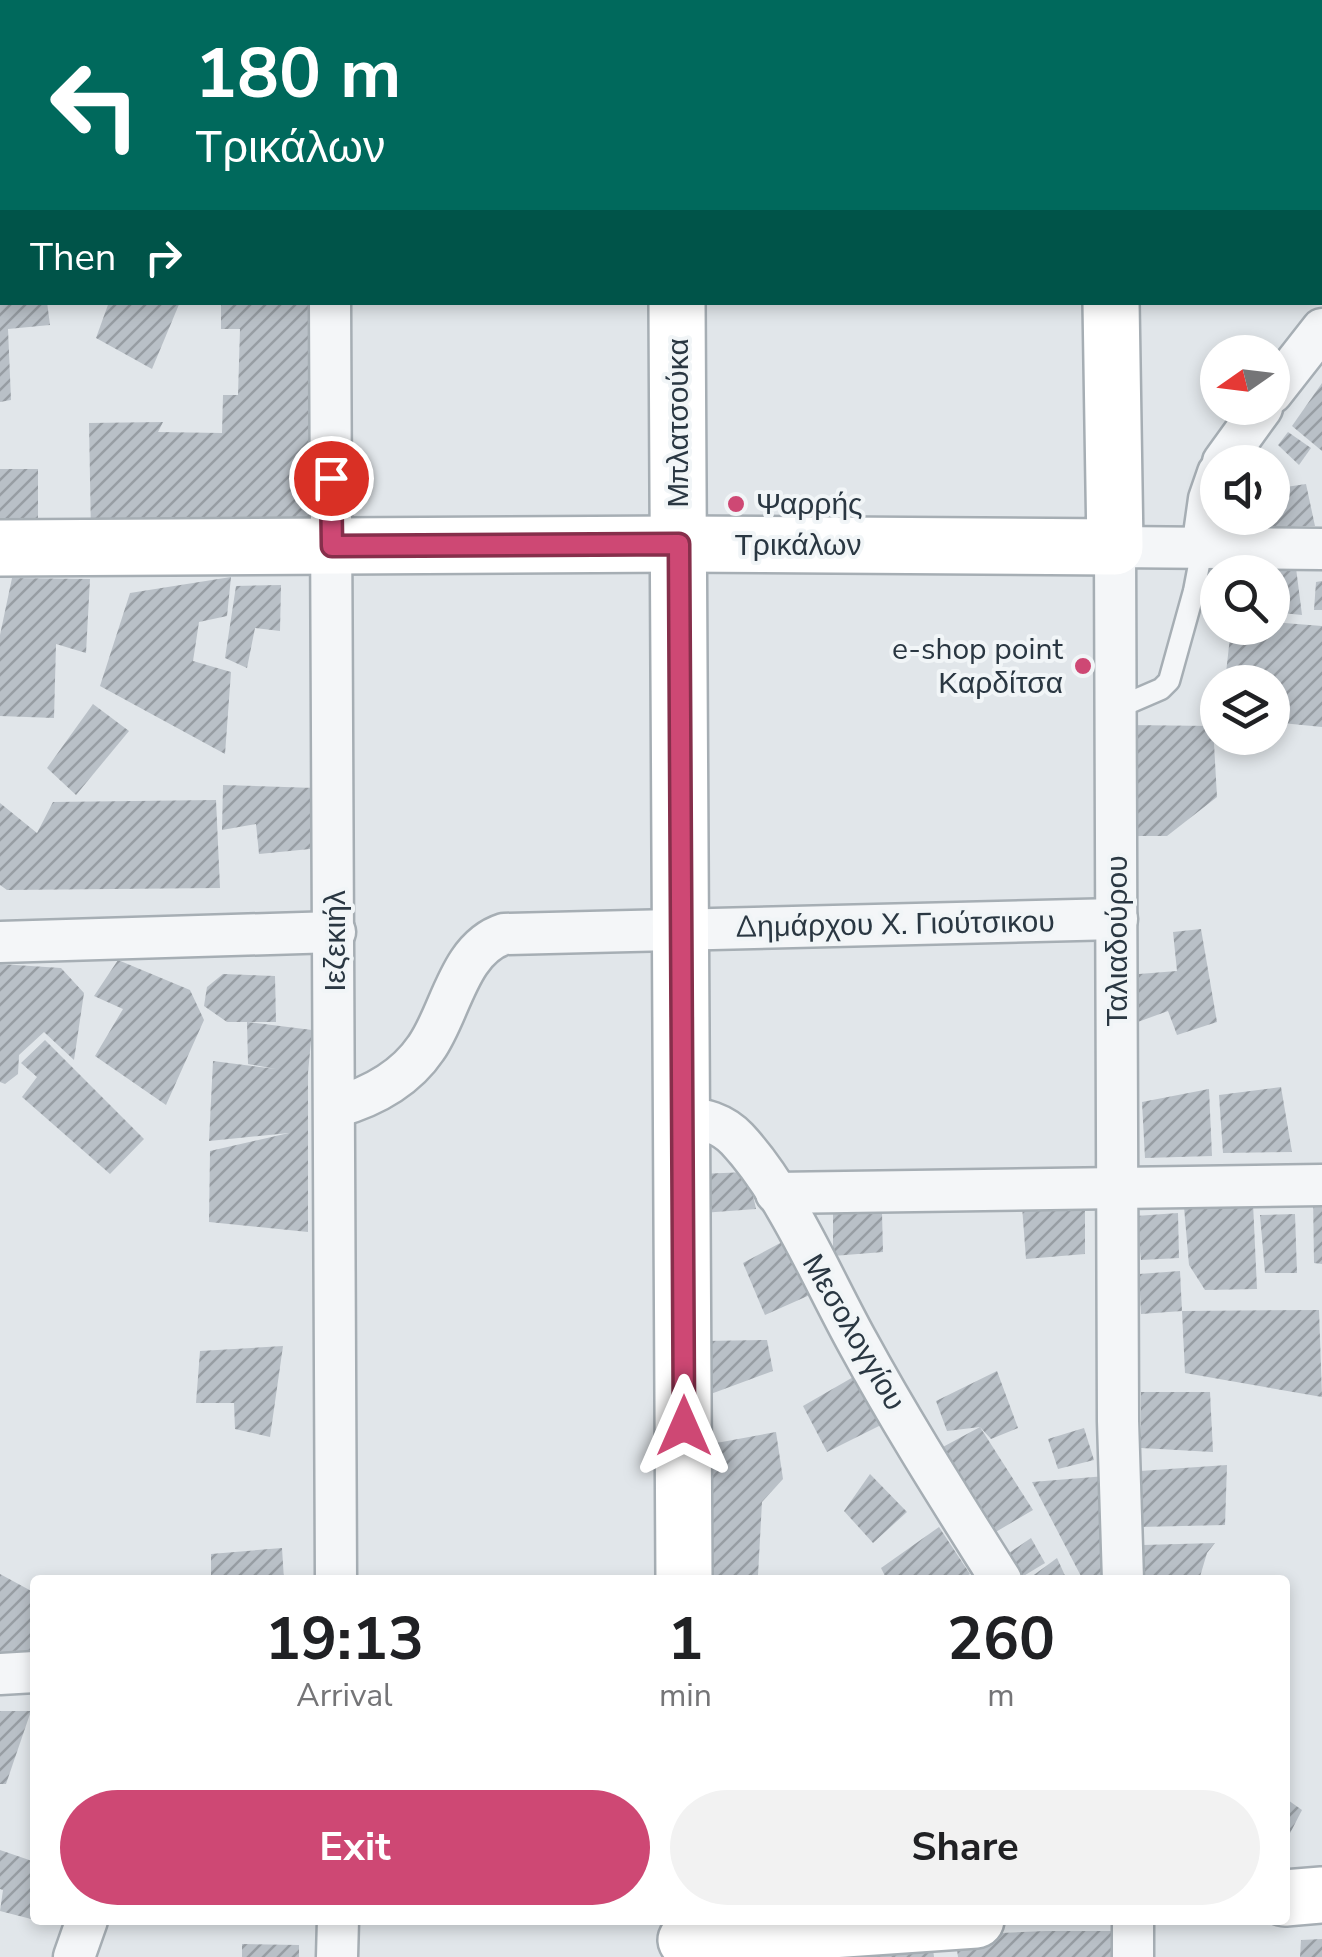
<!DOCTYPE html>
<html lang="en">
<head>
<meta charset="utf-8">
<style>
	:root { --surface:#fff; --page:#f2f2f2; --text:#202124; --muted:#757577; --accent:#ce4874 }
	body { margin:0; font-family:"Nunito Sans",sans-serif; background:var(--page); color:var(--text); height:100vh; display:flex; flex-direction:column; font-size:38px; white-space:nowrap }
	* { box-sizing:border-box; margin:0 }
	p { font-size:32px; color:var(--muted) }
	.icon { flex:none; width:55px; height:55px; fill:none; stroke:currentColor; stroke-width:2; stroke-linecap:round; stroke-linejoin:round }
	.map { position:relative; flex:1; overflow:hidden }
	.panel { position:absolute; left:30px; top:1575px; width:1260px; height:350px; display:flex; flex-direction:column; background:var(--surface); border-radius:10px; box-shadow:0 5px 15px #0003 }
	.panel>* { flex:none }
	.top-card { position:absolute; left:0px; top:0px; width:1322px; height:305px; box-shadow:0 5px 15px #0003; background:#00695c; color:#fff; overflow:hidden }
	.needle { width:65px; rotate:256deg }
	.tools { position:absolute; left:1200px; top:335px; display:grid; gap:20px }
	.tools a { display:grid; place-items:center; width:90px; height:90px; border-radius:50%; background:var(--surface); box-shadow:0 5px 15px #0003; font-size:50px }
	.pin { position:absolute; display:grid; place-items:center; width:85px; height:85px; color:#fff; margin:-42px; border:5px solid #fff; border-radius:50%; box-shadow:0 2px 10px #0007 }
	.me { position:absolute; width:110px; margin:-55px; rotate:0deg; stroke-linejoin:round; filter:drop-shadow(0 0 8px #0008) }
	.turn { display:flex; align-items:center; gap:35px; height:210px; padding:0 30px; font-size:45px }
	.turn .icon { width:130px; height:130px; stroke-width:2.5 }
	.turn b { display:block; font-size:70px; line-height:85px }
	.then { display:flex; align-items:center; height:95px; padding:0 30px; background:#0003; gap:20px; font-size:38px }
	.eta { display:flex; justify-content:space-evenly; align-items:center; height:170px; text-align:center }
	.eta b { font-size:60px; font-weight:700; line-height:70px }
	.action { display:flex; gap:20px; margin-top:auto; padding:20px 30px }
	.action a { flex:1; height:115px; border-radius:60px; background:var(--accent); color:#fff; font-size:40px; font-weight:700; line-height:115px; text-align:center }
	.action a+a { background:var(--page); color:var(--text) }
	.map>svg:first-child { display:block }
	.building { fill:url(#building-hatch) }
	.lines { fill:none; stroke-linecap:round; stroke-linejoin:round }
	.lane-casing { stroke:#a6aeb4; stroke-width:25 }
	.street-casing { stroke:#a6aeb4; stroke-width:45 }
	.secondary-casing { stroke:#a6aeb4; stroke-width:60 }
	.lane { stroke:#f4f6f8; stroke-width:20 }
	.street { stroke:#f4f6f8; stroke-width:40 }
	.secondary { stroke:#fff; stroke-width:55 }
	.route-casing { stroke:#862f4b; stroke-width:25 }
	.route { stroke:#ce4874; stroke-width:18 }
	.poi-dot { fill:#ce4874; stroke:#f1f5f7; stroke-width:4 }
	.labels { text-anchor:middle; stroke-width:8; stroke-linejoin:round; paint-order:stroke }
	.street-label { font-size:30px; fill:#2a3742; stroke:#f1f5f7 }
	.poi-label { font-size:30px; fill:#2a3742; stroke:#f1f5f7; text-anchor:start }
</style>
</head>
<body>
<div class="map">
<svg width="1322" height="1957" viewBox="0 0 1322 1957">
	<defs>
		<pattern id="building-hatch" width="6" height="6" patternUnits="userSpaceOnUse" patternTransform="scale(2.5)"><rect width="6" height="6" fill="#b9c0c7"/><path d="M-1 1l2-2M0 6l6-6M5 7l2-2" fill="none" stroke="#979da3"/></pattern>
	</defs>
	<rect width="100%" height="100%" fill="#e1e6ea"/>
	<g class="building">
		<path d="M0,302H47L50,325L8,329L11,400L0,402Z"/>
		<path d="M109,302H180L152,369L96,338Z"/>
		<path d="M221,302H320L318,535L91,534L89,423L163,422L158,432L222,433L223,395H238L240,329H221Z"/>
		<path d="M1322,383V451L1292,426Z"/>
		<path d="M1288,432L1311,448L1299,465L1278,445Z"/>
		<path d="M1281,467L1286,487L1306,484L1315,526L1262,528L1260,518H1272V468Z"/>
		<path d="M0,469H38V534L0,536Z"/>
		<path d="M1243,562L1296,568L1302,615L1272,612V572H1244Z"/>
		<path d="M231,577L227,616L199,622L193,661L231,672L225,754L100,686L130,593Z"/>
		<path d="M12,578L90,579L86,653L56,644L54,718L0,716V635Z"/>
		<path d="M1322,581V610H1314L1316,582Z"/>
		<path d="M281,585L280,631L255,628L247,668L225,658L236,586Z"/>
		<path d="M1272,622L1322,626V727L1272,722V682H1225L1231,628H1272Z"/>
		<path d="M93,704L129,731L76,795L47,768Z"/>
		<path d="M1127,725L1213,726L1217,797L1167,836H1126Z"/>
		<path d="M223,785L315,788L310,849L259,854L256,824L222,830Z"/>
		<path d="M216,800L220,888L7,890L0,885V803L37,833L53,802Z"/>
		<path d="M1201,929L1217,1022L1177,1035L1168,1011L1135,1023L1139,974L1177,971L1173,932Z"/>
		<path d="M118,960L190,990L204,1020L166,1105L95,1056L123,1009L94,996Z"/>
		<path d="M0,964L61,968L84,993L74,1060L44,1032L19,1055L18,1074L5,1084L0,1082Z"/>
		<path d="M223,974L275,976L276,1022H227L204,1006L207,987Z"/>
		<path d="M247,1022L312,1030L308,1073V1232L209,1222L210,1151L289,1133L209,1141L213,1061L276,1069L248,1064Z"/>
		<path d="M45,1040L144,1139L110,1174L22,1097L37,1077L21,1063Z"/>
		<path d="M1281,1087L1292,1152L1223,1153L1219,1095Z"/>
		<path d="M1209,1089L1212,1156L1145,1158L1142,1102Z"/>
		<path d="M748,1172L756,1209L702,1213L699,1174Z"/>
		<path d="M1313,1195H1322V1264L1314,1263Z"/>
		<path d="M1253,1203L1257,1289L1205,1290L1189,1265L1184,1207Z"/>
		<path d="M1085,1205V1254L1026,1259L1022,1206Z"/>
		<path d="M833,1213H882L883,1252L833,1256Z"/>
		<path d="M1178,1213L1179,1258L1141,1260L1136,1216Z"/>
		<path d="M1295,1214L1297,1273H1265L1260,1215Z"/>
		<path d="M784,1241L812,1294L765,1315L743,1263Z"/>
		<path d="M1180,1271L1182,1311L1141,1314L1139,1274Z"/>
		<path d="M1319,1310L1322,1397L1185,1373L1182,1311Z"/>
		<path d="M767,1340L773,1371L708,1395L704,1341Z"/>
		<path d="M283,1346L270,1437L235,1429L234,1403H196L200,1351Z"/>
		<path d="M997,1371L1018,1428L991,1439L980,1427L1033,1510L994,1533L941,1448L980,1427L947,1431L936,1401Z"/>
		<path d="M855,1376L881,1425L827,1452L803,1406Z"/>
		<path d="M1141,1392H1210L1213,1452L1141,1448Z"/>
		<path d="M1084,1428L1094,1460L1058,1469L1048,1439Z"/>
		<path d="M776,1432L783,1479L762,1502L758,1575H703L700,1446Z"/>
		<path d="M1227,1465L1225,1525L1140,1527V1471Z"/>
		<path d="M870,1474L907,1512L873,1543L844,1511Z"/>
		<path d="M1106,1476L1101,1580H1083L1032,1482Z"/>
		<path d="M939,1527L970,1574L960,1580H887L881,1568Z"/>
		<path d="M1031,1538L1045,1563L1017,1580L1003,1557Z"/>
		<path d="M1215,1543L1207,1553L1199,1580H1143V1545Z"/>
		<path d="M282,1548L284,1580H211V1554Z"/>
		<path d="M1057,1558L1067,1580H1027Z"/>
		<path d="M0,1574L35,1593V1652H0Z"/>
		<path d="M0,1711H31L6,1784H0Z"/>
		<path d="M1285,1798L1302,1810L1285,1843Z"/>
		<path d="M0,1850L35,1862V1920L0,1911L3,1890L0,1889Z"/>
		<path d="M1045,1931H1120L1119,1957H958L955,1935Z"/>
		<path d="M1322,1939V1957H1300L1301,1940Z"/>
		<path d="M242,1944L299,1945V1957H242Z"/>
		<path d="M933,1949L934,1957H862V1953Z"/>
	</g>
	<g class="lines">
		<g class="lane-casing">
			<path id="lane" d="M1117,708L1161,689L1169,681L1194,591L1202,549"/>
		</g>
		<g class="street-casing">
			<g id="street">
				<path d="M328,0V2"/>
				<path d="M1315,2V0"/>
				<path d="M1320,109L1322,115"/>
				<path d="M0,180H2"/>
				<path d="M330,302L336,1580"/>
				<path d="M1272,393L1322,329"/>
				<path d="M1223,462L1262,408"/>
				<path d="M1202,549L1209,499L1218,473"/>
				<path d="M0,942L335,932"/>
				<path d="M336,1107C371,1097 405,1079 426,1048C451,1013 458,949 504,934L1117,919"/>
				<path d="M682,1116C703,1119 722,1123 737,1139C786,1191 823,1280 858,1343C902,1424 952,1502 1001,1580"/>
				<path d="M776,1193L1322,1185"/>
				<path d="M1123,1580L1118,1421L1115,547L1322,549"/>
				<path d="M0,1674L35,1672"/>
				<path d="M1133,1920V1957"/>
				<path d="M74,1957L87,1920"/>
				<path d="M337,1957L338,1920"/>
			</g>
		</g>
		<g class="secondary-casing">
			<g id="secondary">
				<path d="M674,0V2"/>
				<path d="M1106,0V2"/>
				<path d="M677,302L684,1580"/>
				<path d="M0,548L679,544L1115,547L1111,302"/>
				<path d="M1285,1898L1322,1895"/>
				<path d="M686,1940L976,1920"/>
			</g>
		</g>
		<use href="#lane" class="lane"/>
		<use href="#street" class="street"/>
		<use href="#secondary" class="secondary"/>
	</g>
	<g class="lines">
		<g class="route-casing">
			<path id="route" d="M331,478L332,546L679,544L684,1426"/>
		</g>
		<use href="#route" class="route"/>
	</g>
	<g class="poi-dot">
		<circle cx="736" cy="504" r="10"/>
		<circle cx="1083" cy="666" r="10"/>
	</g>
	<g class="labels">
		<g class="street-label">
			<text transform="translate(678 423) rotate(-90)" y="10">Μπλατσούκα</text>
			<text x="798" y="555">Τρικάλων</text>
			<text transform="translate(895 924) rotate(-1)" y="10">Δημάρχου Χ. Γιούτσικου</text>
			<text transform="translate(335 941) rotate(-90)" y="10">Ιεζεκιήλ</text>
			<text transform="translate(1117 941) rotate(-90)" y="10">Ταλιαδούρου</text>
			<text transform="translate(854 1332) rotate(60)" y="10">Μεσολογγίου</text>
		</g>
		<g class="poi-label">
			<text x="756" y="514">Ψαρρής</text>
			<text x="1063" y="659" text-anchor="end">e-shop point<tspan x="1063" dy="34">Καρδίτσα</tspan></text>
		</g>
	</g>
</svg>
<div class="tools">
<a><svg class="needle" viewBox="-14 -14 28 28"><path d="M0-13l5 13h-10z" fill="#e53935"/><path d="M0 13l5-13h-10z" fill="#757577"/></svg></a>
<a><svg class="icon" aria-label="sound" viewBox="0 0 24 24"><path d="M4 9h4l5-4v14l-5-4H4zM17 9q2 3 0 6"/></svg></a>
<a><svg class="icon" aria-label="search" viewBox="0 0 24 24"><circle cx="10" cy="10" r="6"/><path d="M15 15l6 6"/></svg></a>
<a><svg class="icon" aria-label="layers" viewBox="0 0 24 24"><path d="M12 4l9 5-9 5-9-5zM3 14l9 5 9-5"/></svg></a>
</div>
<div class="pin" style="left:331px;top:478px;background:#d93025"><svg class="icon" aria-label="arrive" viewBox="0 0 24 24"><path d="M6 21V4h12l-3 4 3 4H6"/></svg></div>
<svg class="me" style="left:684px;top:1426px" viewBox="-20 -20 40 40"><path d="M0-17L14 15 0 8-14 15z" fill="#ce4874" stroke="#fff" stroke-width="4"/></svg>
<div class="top-card">
<div class="turn"><svg class="icon" aria-label="left" viewBox="0 0 24 24"><path d="M17 20v-9H6M10 6l-5 5 5 5"/></svg><div><b>180 m</b>Τρικάλων</div></div>
<div class="then">Then<svg class="icon" aria-label="right" viewBox="0 0 24 24"><path d="M7 20v-9h11M14 6l5 5-5 5"/></svg></div>
</div>
<section class="panel">
<div class="eta">
<div><b>19:13</b><p>Arrival</p></div>
<div><b>1</b><p>min</p></div>
<div><b>260</b><p>m</p></div>
</div>
<div class="action"><a>Exit</a><a>Share</a></div>
</section>
</div>
</body>
</html>
